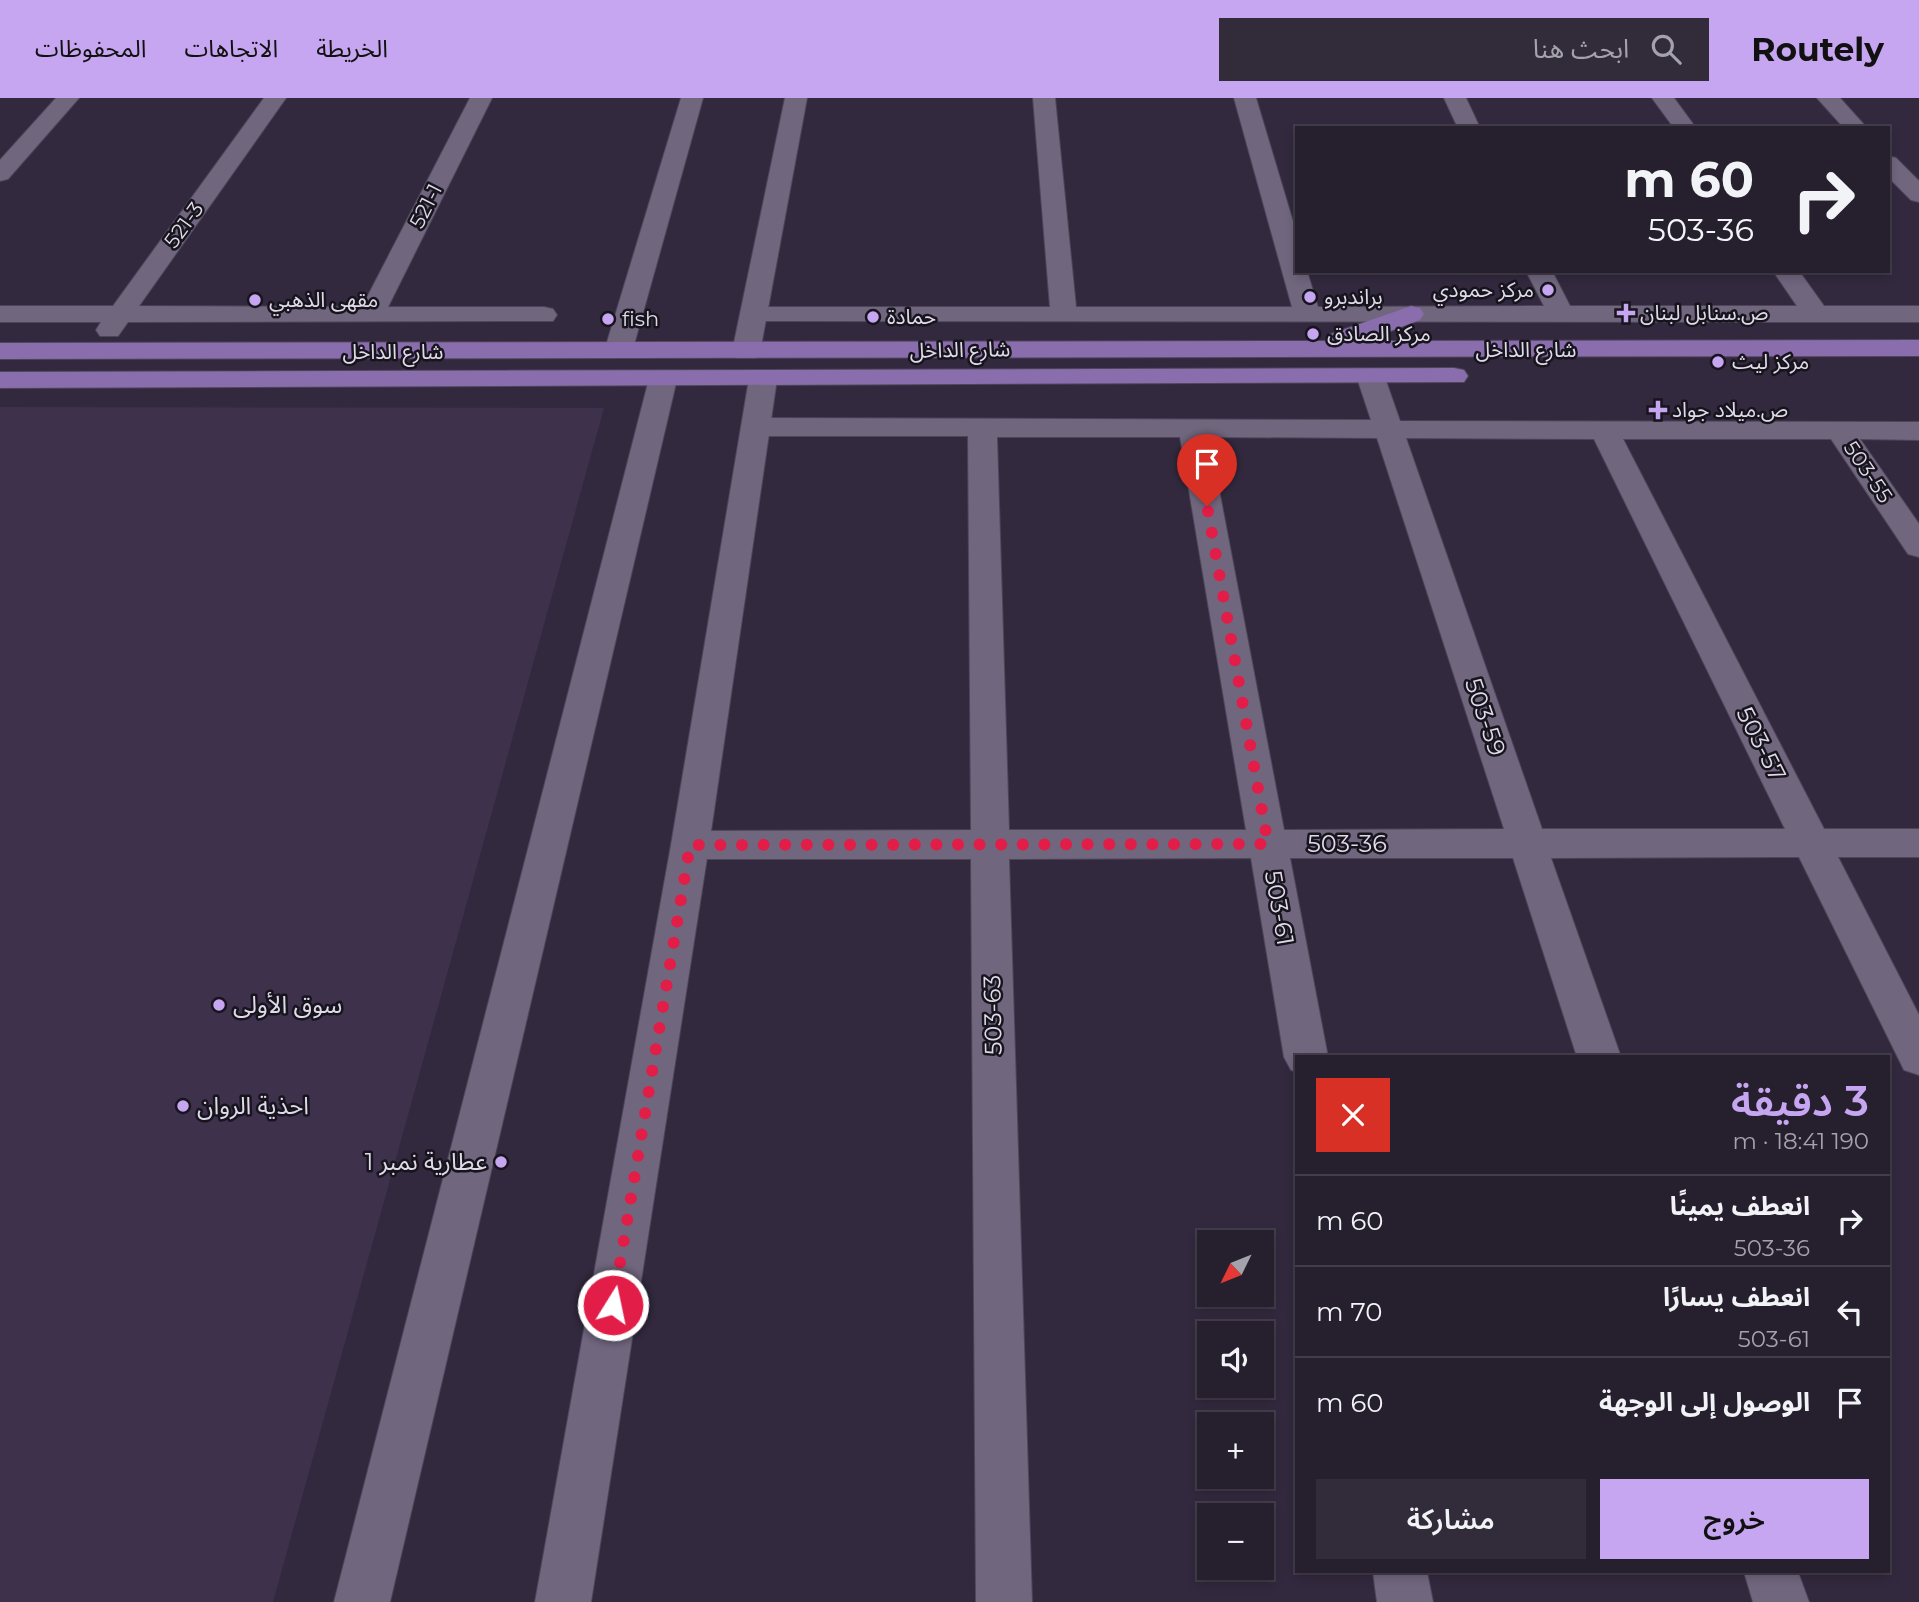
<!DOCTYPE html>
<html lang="ar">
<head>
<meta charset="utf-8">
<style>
	:root { --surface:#261f2e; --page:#322c3a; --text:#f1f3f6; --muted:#a4a2aa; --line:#423d4a; --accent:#c6a6f0 }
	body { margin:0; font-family:Montserrat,"Noto Sans Arabic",sans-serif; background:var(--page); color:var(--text); direction:rtl; height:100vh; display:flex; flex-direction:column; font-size:26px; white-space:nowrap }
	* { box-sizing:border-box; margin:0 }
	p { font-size:23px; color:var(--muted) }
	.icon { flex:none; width:38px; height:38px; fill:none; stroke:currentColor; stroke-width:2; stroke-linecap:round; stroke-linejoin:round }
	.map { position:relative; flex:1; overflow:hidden; direction:ltr }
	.panel { position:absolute; left:1295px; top:957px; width:595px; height:518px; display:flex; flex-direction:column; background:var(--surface); border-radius:0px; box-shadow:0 4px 10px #0003,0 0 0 2px var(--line); direction:rtl }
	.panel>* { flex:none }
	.hud { position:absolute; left:1295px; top:28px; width:595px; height:147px; border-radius:0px; box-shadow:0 4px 10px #0003,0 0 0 2px var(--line); direction:rtl; background:#261f2e; color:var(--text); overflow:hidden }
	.needle { width:46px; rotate:227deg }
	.fabs { position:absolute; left:1197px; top:1132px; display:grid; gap:14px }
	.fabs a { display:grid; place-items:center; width:77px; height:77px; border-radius:0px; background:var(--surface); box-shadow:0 4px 10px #0003,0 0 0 2px var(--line); font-size:35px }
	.pin { position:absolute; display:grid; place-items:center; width:60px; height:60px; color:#fff; margin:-72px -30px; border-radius:50% 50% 50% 0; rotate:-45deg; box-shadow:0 0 7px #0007 }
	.pin .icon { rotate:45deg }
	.me { position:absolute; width:77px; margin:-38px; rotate:10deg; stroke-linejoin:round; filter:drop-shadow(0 0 5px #0008) }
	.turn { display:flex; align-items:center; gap:24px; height:147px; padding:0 21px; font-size:32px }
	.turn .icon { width:91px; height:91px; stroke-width:2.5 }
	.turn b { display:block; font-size:49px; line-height:60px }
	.round { display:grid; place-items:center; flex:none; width:74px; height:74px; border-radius:0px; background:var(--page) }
	.head { display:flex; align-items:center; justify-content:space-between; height:119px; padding:0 21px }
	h1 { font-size:42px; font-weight:600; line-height:52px; color:var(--accent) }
	.button { display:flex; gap:14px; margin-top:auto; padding:14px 21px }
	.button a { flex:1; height:80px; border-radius:0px; background:var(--accent); color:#111; font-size:28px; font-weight:600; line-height:80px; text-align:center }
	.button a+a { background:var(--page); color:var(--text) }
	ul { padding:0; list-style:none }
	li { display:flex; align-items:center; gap:21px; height:91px; padding:0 21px; border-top:2px solid var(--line) }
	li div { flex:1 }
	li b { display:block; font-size:26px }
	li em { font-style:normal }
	header { display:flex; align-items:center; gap:42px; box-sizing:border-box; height:98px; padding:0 35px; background:var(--accent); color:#111 }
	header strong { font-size:33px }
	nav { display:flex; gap:38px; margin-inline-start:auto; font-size:24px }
	.search { width:490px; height:63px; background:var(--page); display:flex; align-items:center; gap:18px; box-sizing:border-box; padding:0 24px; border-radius:0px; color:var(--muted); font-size:26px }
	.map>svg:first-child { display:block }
	.built { fill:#3d314c }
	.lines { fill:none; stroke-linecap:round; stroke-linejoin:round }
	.minor-casing { stroke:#4d4658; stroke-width:2 }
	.tertiary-casing { stroke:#4d4658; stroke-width:2 }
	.primary-casing { stroke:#4d4658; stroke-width:2 }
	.minor { fill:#70667e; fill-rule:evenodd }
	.tertiary { fill:#70667e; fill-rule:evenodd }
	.primary { fill:#896dac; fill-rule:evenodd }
	.route { stroke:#e11d48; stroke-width:12; stroke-dasharray:0 21.6 }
	.poi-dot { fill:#c6a6f0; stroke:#18141e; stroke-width:2.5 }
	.labels { text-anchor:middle; stroke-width:5; stroke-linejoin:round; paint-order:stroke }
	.far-street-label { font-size:21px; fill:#dfdae8; stroke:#18141e }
	.far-poi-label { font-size:21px; fill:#dfdae8; stroke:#18141e; text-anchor:start }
	.street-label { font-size:24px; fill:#dfdae8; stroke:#18141e }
	.poi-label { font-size:24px; fill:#dfdae8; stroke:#18141e; text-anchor:start }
</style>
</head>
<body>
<header>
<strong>Routely</strong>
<div class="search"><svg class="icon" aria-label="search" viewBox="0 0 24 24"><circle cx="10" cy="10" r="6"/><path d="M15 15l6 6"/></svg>ابحث هنا</div>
<nav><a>الخريطة</a><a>الاتجاهات</a><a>المحفوظات</a></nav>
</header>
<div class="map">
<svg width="1919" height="1504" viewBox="0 0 1919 1504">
	<rect width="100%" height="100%" fill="#32293e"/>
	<path class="built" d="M0,309L604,310L273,1504H0Z"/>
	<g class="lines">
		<g class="minor-casing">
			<g id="minor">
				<path d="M56,0H79L8,81L0,83V62Z"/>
				<path d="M264,0H286L139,208L362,209L470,0H492L388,209H544L553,211L557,217L553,223L128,224L118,238H100L96,232L101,224H0V208H113Z"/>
				<path d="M1033,0H1055L1076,209H1292L1234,0H1256L1297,137V173H1307L1318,209L1544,208L1526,173H1552L1570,208H1797L1773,173H1799L1824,208H1919V224L745,223L741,217L745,211L754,209H1050Z"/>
				<path d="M1444,0H1466L1480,30H1458Z"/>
				<path d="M1652,0H1674L1696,30H1674Z"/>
				<path d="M1817,0H1840L1867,30H1844Z"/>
				<path d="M1888,58L1896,60L1919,83V104L1911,102L1888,79Z"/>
				<path d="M1371,272L1381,274L1385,280L1400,323L1919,324V342L1860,341L1919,426V459L1908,456L1831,341H1623L1824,731H1919V759H1838L1919,917V977L1904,972L1799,759L1551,760L1621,959H1577L1513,760H1290L1328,959H1297V974L1291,972L1284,959L1251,760L1009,761L1032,1504H976L971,761H690L676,757L671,747L676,737L690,733L971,732L968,338H755L745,335L741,329L745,323L755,320L1371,322L1357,280L1361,274ZM997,339H1180L1246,732H1009ZM1209,339L1377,340L1504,731L1284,732ZM1406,340L1594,341L1785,731H1542Z"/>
				<path d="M1373,1474H1427L1433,1504H1377Z"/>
				<path d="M1744,1474H1798L1809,1504H1753Z"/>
			</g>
		</g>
		<g class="tertiary-casing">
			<g id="tertiary">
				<path d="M681,0H703L632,254L628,260H608L604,254Z"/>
				<path d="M785,0H807L760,254L756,260H736L732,254Z"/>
				<path d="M663,273L673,275L677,281L390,1504H334L649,281L653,275Z"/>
				<path d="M763,273L773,275L777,281L709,747L591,1504H535L671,747L749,281L753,275Z"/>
			</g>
		</g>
		<g class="primary-casing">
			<g id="primary">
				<path d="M1411,208L1420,210L1424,216L1420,222L1364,243L1919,242V258L0,261V245L1325,243L1328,237Z"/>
				<path d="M1454,270L1464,272L1468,278L1464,284L0,290V274Z"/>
			</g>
		</g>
		<use href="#minor" class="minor"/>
		<use href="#tertiary" class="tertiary"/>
		<use href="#primary" class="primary"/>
	</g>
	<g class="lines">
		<path class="route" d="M613,1207L690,747L1268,746L1207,408"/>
	</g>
	<g class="poi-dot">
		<circle cx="1548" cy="192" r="7"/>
		<circle cx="1310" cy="199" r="7"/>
		<circle cx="255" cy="202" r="7"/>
		<path d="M1622.5 204.5h7v7h7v7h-7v7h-7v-7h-7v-7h7z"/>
		<circle cx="873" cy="219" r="7"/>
		<circle cx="608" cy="221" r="7"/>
		<circle cx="1313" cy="236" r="7"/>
		<circle cx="1718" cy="264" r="7"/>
		<path d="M1654.5 301.5h7v7h7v7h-7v7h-7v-7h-7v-7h7z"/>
		<circle cx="219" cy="907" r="7"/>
		<circle cx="183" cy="1008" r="7"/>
		<circle cx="501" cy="1064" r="7"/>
	</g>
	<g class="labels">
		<g class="far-street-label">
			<text transform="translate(426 108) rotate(-63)" y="7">521-1</text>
			<text transform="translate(184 127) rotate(-54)" y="7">521-3</text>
			<text transform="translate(960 252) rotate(-1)" y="7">شارع الداخل</text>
			<text x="1526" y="259">شارع الداخل</text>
			<text x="393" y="261">شارع الداخل</text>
			<text transform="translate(1868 374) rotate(56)" y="7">503-55</text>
		</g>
		<g class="far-poi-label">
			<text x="1534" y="199" text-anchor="end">مركز حمودي</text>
			<text x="1324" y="206">براندبرو</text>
			<text x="269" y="209">مقهى الذهبي</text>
			<text x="1640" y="222">ص.سنابل لبنان</text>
			<text x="887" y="226">حمادة</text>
			<text x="622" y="228">fish</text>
			<text x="1327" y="243">مركز الصادق</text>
			<text x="1732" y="271">مركز ليث</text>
			<text x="1672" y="319">ص.ميلاد جواد</text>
		</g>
		<g class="street-label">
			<text transform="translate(1485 619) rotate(71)" y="8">503-59</text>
			<text transform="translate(1761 646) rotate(63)" y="8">503-57</text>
			<text x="1347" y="754">503-36</text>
			<text transform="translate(1279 810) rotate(80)" y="8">503-61</text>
			<text transform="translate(993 917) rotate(-91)" y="8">503-63</text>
		</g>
		<g class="poi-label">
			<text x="233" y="915">سوق الأولى</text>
			<text x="197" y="1016">احذية الروان</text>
			<text x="487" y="1072" text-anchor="end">عطارية نمبر 1</text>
		</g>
	</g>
</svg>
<div class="fabs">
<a><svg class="needle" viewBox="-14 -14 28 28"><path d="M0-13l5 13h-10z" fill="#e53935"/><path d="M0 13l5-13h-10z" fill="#a4a2aa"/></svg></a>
<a><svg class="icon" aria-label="sound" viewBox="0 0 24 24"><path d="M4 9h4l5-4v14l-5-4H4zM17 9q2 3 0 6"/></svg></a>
<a>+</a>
<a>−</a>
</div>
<div class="pin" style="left:1207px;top:408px;background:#d93025"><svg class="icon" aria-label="arrive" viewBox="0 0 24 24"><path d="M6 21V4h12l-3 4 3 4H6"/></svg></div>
<svg class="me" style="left:613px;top:1207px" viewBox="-20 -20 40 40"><circle r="17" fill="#e11d48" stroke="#fff" stroke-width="3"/><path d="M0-11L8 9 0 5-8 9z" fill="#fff"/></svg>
<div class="hud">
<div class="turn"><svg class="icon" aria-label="right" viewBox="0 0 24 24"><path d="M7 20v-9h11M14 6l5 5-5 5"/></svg><div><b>60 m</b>503-36</div></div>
</div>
<section class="panel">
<div class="head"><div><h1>3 دقيقة</h1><p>190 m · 18:41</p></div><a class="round" style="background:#d93025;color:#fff"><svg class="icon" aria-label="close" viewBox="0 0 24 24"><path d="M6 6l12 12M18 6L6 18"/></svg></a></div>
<ul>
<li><svg class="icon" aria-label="right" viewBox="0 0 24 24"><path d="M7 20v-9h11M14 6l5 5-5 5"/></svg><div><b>انعطف يمينًا</b><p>503-36</p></div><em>60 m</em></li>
<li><svg class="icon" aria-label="left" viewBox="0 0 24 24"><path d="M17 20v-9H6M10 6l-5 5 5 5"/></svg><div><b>انعطف يسارًا</b><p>503-61</p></div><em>70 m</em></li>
<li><svg class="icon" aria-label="arrive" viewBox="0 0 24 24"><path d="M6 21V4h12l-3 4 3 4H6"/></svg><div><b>الوصول إلى الوجهة</b></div><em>60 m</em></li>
</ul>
<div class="button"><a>خروج</a><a>مشاركة</a></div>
</section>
</div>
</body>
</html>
